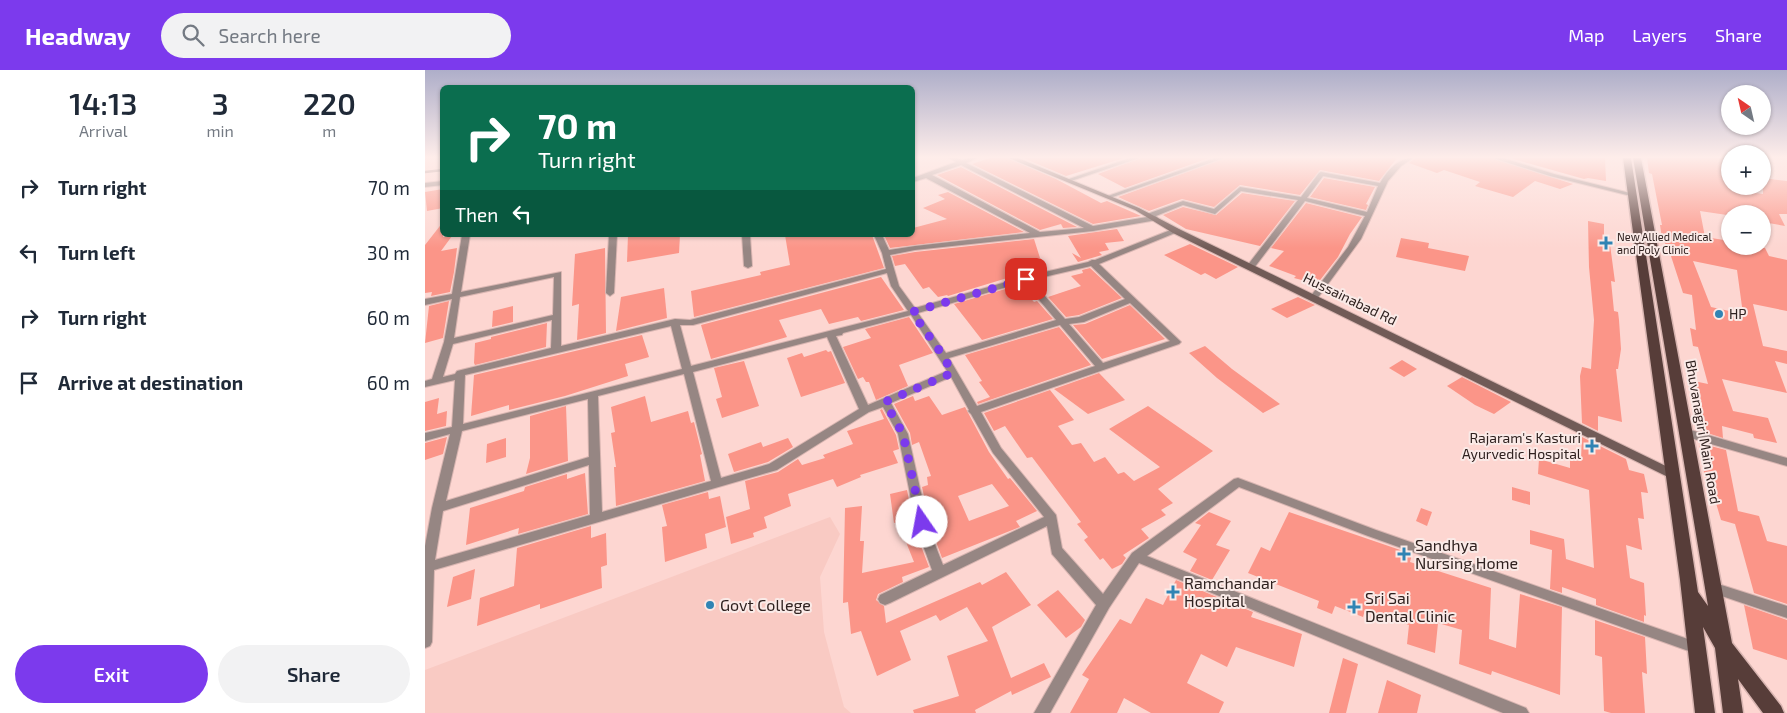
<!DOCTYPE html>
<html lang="en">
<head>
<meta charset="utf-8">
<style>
	:root { --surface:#fff; --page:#f2f2f3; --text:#1f2937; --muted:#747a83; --accent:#7c3aed }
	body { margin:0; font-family:"Exo 2",sans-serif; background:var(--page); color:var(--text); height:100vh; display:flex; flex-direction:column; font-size:19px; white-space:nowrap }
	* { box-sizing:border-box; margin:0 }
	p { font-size:16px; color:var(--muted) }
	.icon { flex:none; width:28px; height:28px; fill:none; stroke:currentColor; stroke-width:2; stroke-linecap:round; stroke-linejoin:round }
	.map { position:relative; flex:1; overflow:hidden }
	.drawer { display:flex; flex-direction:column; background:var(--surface); width:425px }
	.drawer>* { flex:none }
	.hud { position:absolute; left:15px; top:15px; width:475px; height:152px; border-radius:8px; box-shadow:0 1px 4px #0004; background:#0b6e4f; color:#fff; overflow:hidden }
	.needle { width:32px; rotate:326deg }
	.tools { position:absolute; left:1296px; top:15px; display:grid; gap:10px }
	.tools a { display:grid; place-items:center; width:50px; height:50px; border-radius:50%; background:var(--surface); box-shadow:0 1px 4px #0004; font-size:25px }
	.pin { position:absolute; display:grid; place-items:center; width:42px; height:42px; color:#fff; margin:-21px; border-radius:10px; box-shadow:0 2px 8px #0006 }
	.me { position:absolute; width:55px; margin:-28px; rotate:348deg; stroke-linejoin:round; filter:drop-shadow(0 0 4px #0008) }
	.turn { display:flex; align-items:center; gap:18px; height:105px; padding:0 15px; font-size:22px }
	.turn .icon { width:65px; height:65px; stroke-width:2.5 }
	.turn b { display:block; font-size:35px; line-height:42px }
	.then { display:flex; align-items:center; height:48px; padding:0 15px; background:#0003; gap:10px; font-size:19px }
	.eta { display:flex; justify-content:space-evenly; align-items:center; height:85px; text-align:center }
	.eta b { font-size:30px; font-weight:600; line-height:35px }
	.button { display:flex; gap:10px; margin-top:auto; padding:10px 15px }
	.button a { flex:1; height:58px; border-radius:30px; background:var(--accent); color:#fff; font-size:20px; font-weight:600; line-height:58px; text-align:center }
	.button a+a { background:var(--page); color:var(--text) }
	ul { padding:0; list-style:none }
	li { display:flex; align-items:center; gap:15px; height:65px; padding:0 15px }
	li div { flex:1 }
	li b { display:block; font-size:19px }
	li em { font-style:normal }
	header { display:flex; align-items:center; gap:30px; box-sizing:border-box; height:70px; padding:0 25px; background:var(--accent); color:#fff }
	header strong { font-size:24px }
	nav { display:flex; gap:28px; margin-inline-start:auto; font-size:18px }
	.search { width:350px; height:45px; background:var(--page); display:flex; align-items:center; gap:12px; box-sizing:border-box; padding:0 18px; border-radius:28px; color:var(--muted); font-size:19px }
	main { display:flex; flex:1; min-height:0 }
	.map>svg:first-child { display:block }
	.built { fill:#f9cac3 }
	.building { fill:#fb9588; fill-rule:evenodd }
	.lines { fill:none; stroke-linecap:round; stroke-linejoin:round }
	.street-casing { stroke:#d8b5b1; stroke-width:2 }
	.secondary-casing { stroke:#d8b5b1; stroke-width:2 }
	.primary-casing { stroke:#d8b5b1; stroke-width:3 }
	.street { fill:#968683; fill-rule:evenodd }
	.secondary { fill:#715b57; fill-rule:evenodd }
	.primary { fill:#573d39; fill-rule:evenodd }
	.rail { stroke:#977c79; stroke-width:2.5 }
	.route { stroke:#7c3aed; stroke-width:9; stroke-dasharray:0 16.2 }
	.poi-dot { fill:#3084b4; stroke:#faeae7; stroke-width:2 }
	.labels { text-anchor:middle; stroke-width:4; stroke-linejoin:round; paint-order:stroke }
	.far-poi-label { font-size:11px; fill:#2f211f; stroke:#faeae7; text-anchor:start }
	.street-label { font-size:14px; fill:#2f211f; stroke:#faeae7 }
	.poi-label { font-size:14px; fill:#2f211f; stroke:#faeae7; text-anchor:start }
	.near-poi-label { font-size:16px; fill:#2f211f; stroke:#faeae7; text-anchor:start }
</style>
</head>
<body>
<header>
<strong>Headway</strong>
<div class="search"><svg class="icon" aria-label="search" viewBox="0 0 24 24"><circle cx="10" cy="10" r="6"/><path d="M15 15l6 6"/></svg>Search here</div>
<nav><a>Map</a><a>Layers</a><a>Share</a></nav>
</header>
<main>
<section class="drawer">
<div class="eta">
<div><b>14:13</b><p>Arrival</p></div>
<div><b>3</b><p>min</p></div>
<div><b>220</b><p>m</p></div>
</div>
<ul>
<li><svg class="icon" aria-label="right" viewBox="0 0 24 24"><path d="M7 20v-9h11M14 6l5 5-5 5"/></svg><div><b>Turn right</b></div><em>70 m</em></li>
<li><svg class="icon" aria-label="left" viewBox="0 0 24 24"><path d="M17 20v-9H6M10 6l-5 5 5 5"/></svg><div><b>Turn left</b></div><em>30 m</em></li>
<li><svg class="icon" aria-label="right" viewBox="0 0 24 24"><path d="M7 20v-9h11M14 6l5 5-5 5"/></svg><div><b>Turn right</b></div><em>60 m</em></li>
<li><svg class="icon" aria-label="arrive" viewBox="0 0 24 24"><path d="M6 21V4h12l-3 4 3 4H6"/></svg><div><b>Arrive at destination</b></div><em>60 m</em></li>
</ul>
<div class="button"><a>Exit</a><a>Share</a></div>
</section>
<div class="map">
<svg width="1362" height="643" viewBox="0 0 1362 643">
	<rect width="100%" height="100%" fill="#fdd6d1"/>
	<path class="built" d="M405,447L415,464L395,507L399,562L419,637L426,643H0V600Z"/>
	<g class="building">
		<path d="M565,88H582L631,109L676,133L682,131L716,146L668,154L547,94Z"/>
		<path d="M598,88H699L641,106Z"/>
		<path d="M716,88H784L700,118L673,104Z"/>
		<path d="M801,88H972L954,111L895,100L875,125L815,115L789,137L757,129L724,141L693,127Z"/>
		<path d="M990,88H1066L1148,114L1135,119L1110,111L1088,127L1050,116L1055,112L1019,100L1012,103L984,93Z"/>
		<path d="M1085,88H1180L1181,111L1163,108L1159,109Z"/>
		<path d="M1222,88H1305V116L1308,120L1338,124V108L1362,111V144H1354L1360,156L1338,152V144L1302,145L1275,141L1280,167L1305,171V176L1340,178L1344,186L1362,190V241L1328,234L1338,276L1362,281V294L1350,291L1362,323L1297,309L1308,341L1343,348L1352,373L1329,368L1328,364L1297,356L1298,368L1276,361L1264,310L1283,314L1273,277L1268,276L1265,258L1271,260L1267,225L1258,223L1244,180L1237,168L1235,155H1237L1227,104L1224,103ZM1268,191L1312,200L1318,244L1286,237Z"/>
		<path d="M536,97L652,157L638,158L636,154L615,160L512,105Z"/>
		<path d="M899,108L950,117L941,134L943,135L941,140L885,127Z"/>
		<path d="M18,119V138L2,141L0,122Z"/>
		<path d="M523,122L599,162L465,178L459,165H488V158L522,149L498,138L520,129L513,125Z"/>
		<path d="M817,123L870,131L835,176L761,159L738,145L758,137L791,145Z"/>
		<path d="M881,133L937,147L925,164L913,187L892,214L869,208L871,206L844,196L859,181L846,178Z"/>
		<path d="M1163,151L1179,154V166L1184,167L1190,212L1186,211L1189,241L1193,242L1194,250L1196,279L1193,299H1191L1197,352L1173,346V361L1157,353L1155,306L1157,297L1166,299L1169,250L1164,197Z"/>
		<path d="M18,152V167L27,166L16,181L32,178L29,202L25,222L6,226L7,222L0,223V175Z"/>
		<path d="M692,159L699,171L680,173L684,180L674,182L677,185L653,192L647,183L656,188L643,166Z"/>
		<path d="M203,165H255L254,183L202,192Z"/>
		<path d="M360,165H447L459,198L269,247L266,221L336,205L335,202L365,195Z"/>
		<path d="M976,168L1004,173L1003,178L1044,186L1040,201L971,187Z"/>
		<path d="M609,169L615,188L601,190L609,200L523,226L522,225L513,227L504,217L498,219L480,194L470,196L467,186L490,182Z"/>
		<path d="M765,174L813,197L791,209L780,203L776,205L739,185Z"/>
		<path d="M180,178L181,263L152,270L154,234L147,236L150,184Z"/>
		<path d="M665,198L697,228L654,245L641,247L623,227L656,216L646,206L658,203L657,200Z"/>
		<path d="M456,207L479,240L436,251L433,247L404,254L396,239L354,250L362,267L286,289L276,255Z"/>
		<path d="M594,215L609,232L612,231L628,249L557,270L529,234Z"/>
		<path d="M239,218L242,248L191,261L196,227Z"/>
		<path d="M873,227L890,235L862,248L846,239Z"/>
		<path d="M24,231L18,268L0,273L4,236Z"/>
		<path d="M705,235L740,269L677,289L648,255L660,254Z"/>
		<path d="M88,236V252L67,257L68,241Z"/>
		<path d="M484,247L508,283L474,295L483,316L451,330L444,312H441L438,307L433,309L418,277L446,268L440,259Z"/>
		<path d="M122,253L121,277L50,295L49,293L50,273L66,269V267Z"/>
		<path d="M634,257L666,295L553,334L552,332L565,327L554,312L557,311L540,285Z"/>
		<path d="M217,265L224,287L200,294L203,306L140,326L84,340V335L46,346L49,305Z"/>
		<path d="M780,276L807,299L855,334L838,343L792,308L764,283Z"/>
		<path d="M401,280L403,282L406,281L420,313L376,327L362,288L377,283L379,287Z"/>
		<path d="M977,290L992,299L979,307L964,298Z"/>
		<path d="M319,291L334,336L297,348L291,329L297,327L289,298Z"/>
		<path d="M674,303L700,330L663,344L629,319Z"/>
		<path d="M1037,307L1086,332L1069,344L1050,335L1022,316Z"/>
		<path d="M625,320L649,350L633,356L647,375L656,373L669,392L680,387L693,404L699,402L709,411L735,397L684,359L723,336L788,381L733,419L748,433L736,440L741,445L716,459L724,468L698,485L701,488L697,494L687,499L678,488L675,490L659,470L663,467L652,454L656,452L607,387L602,388L580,356L569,361L559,343Z"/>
		<path d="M220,326L226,352L263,341L266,353L269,352L277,384L275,385L280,411L191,436L189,397H191L186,363L190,362L186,337Z"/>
		<path d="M488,326L490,331L504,326L517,345L540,337L564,382L583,409L585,408L612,441L591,451L595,457L517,488L506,458L497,417L503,415L502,407L506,406L494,372L487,375L485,363L469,334ZM567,414L584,436L544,451L533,426Z"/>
		<path d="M14,328L12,344L22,341L21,356L0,361V332Z"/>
		<path d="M141,336L143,391L101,404L105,388V346Z"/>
		<path d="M457,339L471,365L474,379L468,381L473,393L435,405L436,407L412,417L408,409L363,424L366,436L339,447L342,458L328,463L329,467L306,474L301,447L325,439L320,411L353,402L373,389L377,395L400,388L398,385L428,374L422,361L459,349L455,340Z"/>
		<path d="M22,367L18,384L0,390V373Z"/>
		<path d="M1157,367L1201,389L1204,400L1219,404L1223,423L1216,422L1219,449L1213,448L1217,480L1201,475L1205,508L1219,513L1221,546L1219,545V552L1171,535V529L1137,517V523L1125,519L1127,480L1105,474V460L1139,469L1141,489L1169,498L1164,420L1113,404L1114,389L1145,398V386L1156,389Z"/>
		<path d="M81,368V387L61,393L62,374Z"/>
		<path d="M363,368L368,377L343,392L309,402L303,384L336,372L338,377Z"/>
		<path d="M1274,373L1301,380L1313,441L1334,446L1342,471L1362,476V534L1329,523L1310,454L1296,450L1291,433L1284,431Z"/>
		<path d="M160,403L163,444L93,464L94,458L41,475L45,438L99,421L100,417L142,404V409Z"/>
		<path d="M1087,417L1105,422V435L1087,430Z"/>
		<path d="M482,420L490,460L504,497L477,507L478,512L453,524L451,530L459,536L461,553L555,512L557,515L581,502L606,535L567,557L586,608L619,593L626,607L587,625L586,621L550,640L551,643H489L488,640L534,626L522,586L563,571L542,537L515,551L511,545L475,561L486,590L452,606L436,561L426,564L423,532L418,533L420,438L437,436L435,471H439L437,503L489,492L473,452L469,453L465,424Z"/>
		<path d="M283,422L284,429L295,426L301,457L280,464L282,478L240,492L237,457L242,456L237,435Z"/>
		<path d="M996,438L1007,442L1002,456L991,451Z"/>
		<path d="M784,442L806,451L791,475L805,480L787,510L765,501L772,489L758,482L776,455L770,453Z"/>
		<path d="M864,442L987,484L985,492L1066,518L1064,569L1091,578L1095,524L1137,537L1135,625L1067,601L1066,605L1034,594L1037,560L1013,553L1010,583L982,574L984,555L940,540L938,547L910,536L907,544L892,538L894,531L823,503L836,477L845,481Z"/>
		<path d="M166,456V468L181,463L182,495L176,497L177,518L115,539V534L52,556L55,528L89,516L92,478Z"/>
		<path d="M50,499L46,529L22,537L28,507Z"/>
		<path d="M751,510L828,542L826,547L877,564L869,597L811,577L802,597L776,584L762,613L799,632L794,643H726L699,628L692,643H645L664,609L657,605L695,549L706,554L721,528L738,535Z"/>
		<path d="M633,520L660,550L656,557L641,568L612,535Z"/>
		<path d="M1319,535L1362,550V590L1328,579Z"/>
		<path d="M1170,550L1220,567L1222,604L1217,602L1220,643H1186L1179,641L1177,587L1170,585Z"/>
		<path d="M918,588L933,594L921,643H904Z"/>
		<path d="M962,610L996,625L992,643H953Z"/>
	</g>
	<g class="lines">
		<g class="street-casing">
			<g id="street">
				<path d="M524,88H532L537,90L543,88H552L541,93L668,156L722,147V144L758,131L789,139L815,117L876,127L894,103L896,102L955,113C962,101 973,88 988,88L976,96L963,111L936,169L892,229L889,230L885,227L923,177L940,146L880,131L829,198H826L822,196L873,130L816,121L790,144L758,135L731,146L733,148L732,150L668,161L490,180L465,185L474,216L490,238L598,207L663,192L667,190H670L748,159H754L755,161L674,194L754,270L756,272L754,274L556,342L576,378L631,445L637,478L678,524L707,483L809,409L813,408L951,460L1277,574L1279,578L1277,582L1272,584L943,466L814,417L722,486L1101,638L1104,643H1078L714,493L684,538L625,643H609L671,535L627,484L622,456L465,533L460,535L455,533L453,529L455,525L507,500L492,459L473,364L458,337L444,342L352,400L9,500L7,572L5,576L0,578V476L7,438L25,364L0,371V363L27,357L30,310L0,317V311L7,309L19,272L27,229L0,235V229L27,224L37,165H45L36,222L136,202V276L250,249L265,250L461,199L457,183L449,165H457L464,180L490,176L605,163L501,108L488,112V108L531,92ZM536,95L659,158L615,162L507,105ZM898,106L953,116L942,142L882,128ZM666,196L700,229L654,247L640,249L606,210ZM462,203L466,216L483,241L266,296L255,255H268ZM129,207L128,245L29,268L35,227ZM599,212L631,250L521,283L493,243ZM705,233L745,271L678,293L644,254L659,252ZM486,245L522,301L443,335L411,266L417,265L418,263ZM127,250L126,278L32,301L30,304L18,307L28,274ZM635,255L670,296L552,336L524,288ZM246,256L257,299L38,354L40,305ZM402,267L434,339L344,394L296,408L268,302ZM259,304L286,411L177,442L173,326ZM526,307L544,340L543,341L546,344L568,383L619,447L518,495L504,459L483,364L466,333ZM163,329L164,387L21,431L37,361ZM164,395L165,445L10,490L18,441Z"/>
				<path d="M705,88H714L646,111L641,110Z"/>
				<path d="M790,88H799L685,128L680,127Z"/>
				<path d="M1068,88H1078L1129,104L1209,124L1206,126L1125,106Z"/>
				<path d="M18,111V115L0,117V113Z"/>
				<path d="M184,165H192L189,223L185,226L181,223Z"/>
				<path d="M317,165H325L327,196L323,198L319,196Z"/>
				<path d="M1259,358L1362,388V396L1255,365L1254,362L1255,359Z"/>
				<path d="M1287,512L1362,536V548L1282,521L1280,517L1282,513Z"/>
			</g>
		</g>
		<g class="secondary-casing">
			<path id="secondary" d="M584,88H593L714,138L754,159L1251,401L1253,404L1251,407H1243L748,163L710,140Z"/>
		</g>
		<g class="primary-casing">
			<path id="primary" d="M1198,88H1206L1273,522L1283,536L1208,88H1216L1307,573L1356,636L1359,643H1338L1313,609L1318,643H1298L1290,578L1278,557L1290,643H1270L1255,510Z"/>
		</g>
		<use href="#street" class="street"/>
		<use href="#secondary" class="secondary"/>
		<use href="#primary" class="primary"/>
		<path class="rail" d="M0,102L18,100"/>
	</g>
	<linearGradient id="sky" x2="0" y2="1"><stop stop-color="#aeaec9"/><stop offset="0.49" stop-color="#feedea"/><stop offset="1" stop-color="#feedea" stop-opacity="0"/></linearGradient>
	<rect width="1362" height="178" fill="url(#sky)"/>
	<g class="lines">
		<path class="route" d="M497,452L478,364L460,332L527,303L519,287L487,242L601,209"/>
	</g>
	<g class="poi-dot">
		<path d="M1178.5 165.5h5v5h5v5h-5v5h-5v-5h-5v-5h5z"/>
		<circle cx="1294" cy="244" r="5"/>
		<path d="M1164.5 368.5h5v5h5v5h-5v5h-5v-5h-5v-5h5z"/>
		<path d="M976.5 476.5h5v5h5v5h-5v5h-5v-5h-5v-5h5z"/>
		<path d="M745.5 514.5h5v5h5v5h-5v5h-5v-5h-5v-5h5z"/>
		<circle cx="285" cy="535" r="5"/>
		<path d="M926.5 529.5h5v5h5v5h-5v5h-5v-5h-5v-5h5z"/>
	</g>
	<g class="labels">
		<g class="far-poi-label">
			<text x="1192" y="171">New Allied Medical<tspan x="1192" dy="13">and Poly Clinic</tspan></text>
		</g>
		<g class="street-label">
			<text transform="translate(925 229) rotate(26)" y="5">Hussainabad Rd</text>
			<text transform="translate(1278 362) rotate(80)" y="5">Bhuvanagiri Main Road</text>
		</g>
		<g class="poi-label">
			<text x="1304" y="249">HP</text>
			<text x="1156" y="373" text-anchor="end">Rajaram's Kasturi<tspan x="1156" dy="16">Ayurvedic Hospital</tspan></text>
		</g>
		<g class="near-poi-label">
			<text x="990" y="481">Sandhya<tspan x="990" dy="18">Nursing Home</tspan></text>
			<text x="759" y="519">Ramchandar<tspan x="759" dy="18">Hospital</tspan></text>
			<text x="940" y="534">Sri Sai<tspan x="940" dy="18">Dental Clinic</tspan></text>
			<text x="295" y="541">Govt College</text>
		</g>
	</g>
</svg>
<div class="tools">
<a><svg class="needle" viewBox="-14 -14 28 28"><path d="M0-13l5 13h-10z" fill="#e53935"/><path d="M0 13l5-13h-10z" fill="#747a83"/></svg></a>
<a>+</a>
<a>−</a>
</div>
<div class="pin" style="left:601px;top:209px;background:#d93025"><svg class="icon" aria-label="arrive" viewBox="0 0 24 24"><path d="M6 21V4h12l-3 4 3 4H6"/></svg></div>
<svg class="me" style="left:497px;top:452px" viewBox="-20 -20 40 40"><circle r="19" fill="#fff"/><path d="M0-13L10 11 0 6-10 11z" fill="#7c3aed"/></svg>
<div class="hud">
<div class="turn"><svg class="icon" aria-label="right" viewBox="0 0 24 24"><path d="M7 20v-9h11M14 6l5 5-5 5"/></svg><div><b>70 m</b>Turn right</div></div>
<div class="then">Then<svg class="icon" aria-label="left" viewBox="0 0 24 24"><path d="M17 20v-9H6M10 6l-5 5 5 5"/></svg></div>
</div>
</div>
</main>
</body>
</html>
